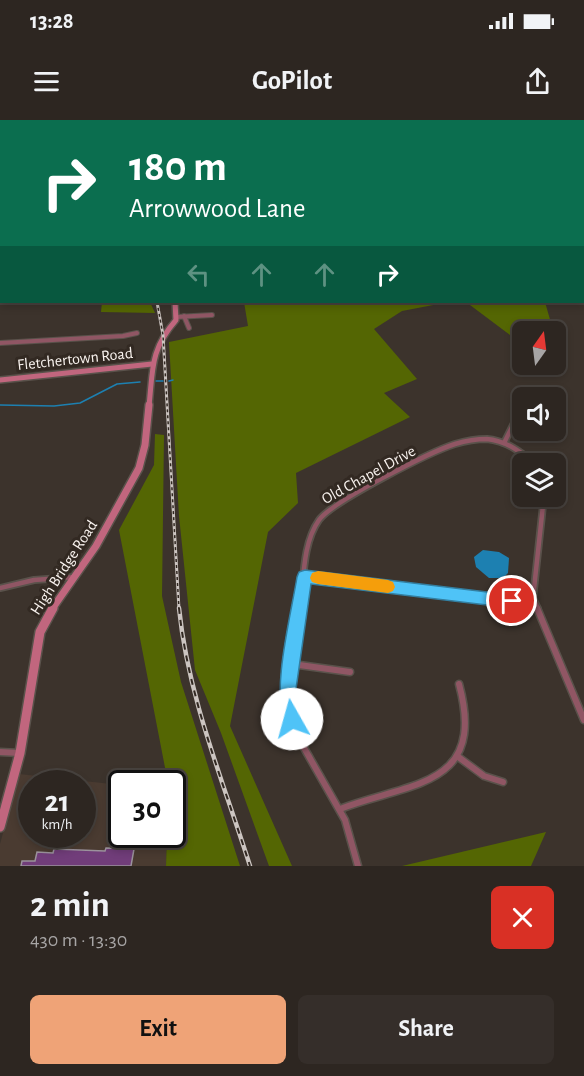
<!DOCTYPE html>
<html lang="en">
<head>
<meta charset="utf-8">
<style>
	:root { --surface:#2d2621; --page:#352e2a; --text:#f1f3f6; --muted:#a7a5a5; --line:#48433f; --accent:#efa377 }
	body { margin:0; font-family:"Alegreya Sans",sans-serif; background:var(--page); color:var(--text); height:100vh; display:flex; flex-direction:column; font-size:22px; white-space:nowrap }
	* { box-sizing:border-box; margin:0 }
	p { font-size:20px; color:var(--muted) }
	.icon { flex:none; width:33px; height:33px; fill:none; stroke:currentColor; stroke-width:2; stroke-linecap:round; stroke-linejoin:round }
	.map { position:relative; height:746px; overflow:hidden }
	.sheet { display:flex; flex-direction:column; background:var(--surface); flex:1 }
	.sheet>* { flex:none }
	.top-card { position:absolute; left:0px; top:0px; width:585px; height:183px; box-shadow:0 3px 9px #0003,0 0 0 2px var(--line); background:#0b6e4f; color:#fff; overflow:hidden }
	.needle { width:39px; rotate:14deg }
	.controls { position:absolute; left:512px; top:201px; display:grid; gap:12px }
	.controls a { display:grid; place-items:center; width:54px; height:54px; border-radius:9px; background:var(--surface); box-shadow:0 3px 9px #0003,0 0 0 2px var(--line); font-size:30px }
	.speed { position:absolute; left:18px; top:650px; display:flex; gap:12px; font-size:30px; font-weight:700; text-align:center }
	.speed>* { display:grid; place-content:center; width:78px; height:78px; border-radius:50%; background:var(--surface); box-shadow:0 3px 9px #0003,0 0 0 2px var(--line); line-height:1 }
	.speed small { font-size:15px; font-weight:400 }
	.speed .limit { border:3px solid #111; border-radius:9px; background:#fff; color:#111 }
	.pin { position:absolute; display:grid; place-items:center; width:51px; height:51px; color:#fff; margin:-26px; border:3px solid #fff; border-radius:50%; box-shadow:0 2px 6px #0007 }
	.me { position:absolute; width:66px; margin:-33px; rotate:353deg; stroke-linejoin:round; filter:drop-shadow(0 0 4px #0008) }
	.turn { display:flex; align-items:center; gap:21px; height:126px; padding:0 30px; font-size:27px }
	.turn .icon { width:78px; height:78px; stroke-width:2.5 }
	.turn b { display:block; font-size:42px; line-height:51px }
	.lanes { display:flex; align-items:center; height:57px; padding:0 30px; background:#0003; justify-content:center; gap:30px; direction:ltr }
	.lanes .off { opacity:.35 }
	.round { display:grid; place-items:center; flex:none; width:63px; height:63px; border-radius:9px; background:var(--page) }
	.head { display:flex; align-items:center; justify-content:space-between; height:102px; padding:0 30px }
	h1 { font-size:36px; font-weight:700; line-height:45px }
	.primary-button { display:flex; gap:12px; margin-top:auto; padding:12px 30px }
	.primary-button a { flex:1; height:69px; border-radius:9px; background:var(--accent); color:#111; font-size:24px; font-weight:700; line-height:69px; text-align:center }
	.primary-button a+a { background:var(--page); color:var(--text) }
	.status { display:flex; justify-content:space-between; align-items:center; height:42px; padding:0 30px; background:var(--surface); direction:ltr }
	.status svg { height:16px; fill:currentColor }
	header { display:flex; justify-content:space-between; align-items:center; height:78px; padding:0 30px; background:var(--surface); font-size:27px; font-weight:700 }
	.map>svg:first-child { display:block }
	.built { fill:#4a3b31; fill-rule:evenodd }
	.forest { fill:#546603 }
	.water { fill:#1d80b1 }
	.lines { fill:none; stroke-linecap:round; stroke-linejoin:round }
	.stream { stroke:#1d80b1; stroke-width:1.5 }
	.building { fill:#713d7a; stroke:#9b929c; stroke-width:1.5 }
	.street-far3-casing { stroke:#5a524b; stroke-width:5 }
	.street-far2-casing { stroke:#5a524b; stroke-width:6 }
	.street-far1-casing { stroke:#5a524b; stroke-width:8 }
	.street-casing { stroke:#5a524b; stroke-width:9 }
	.secondary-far2-casing { stroke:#5a524b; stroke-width:8 }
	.secondary-far1-casing { stroke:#5a524b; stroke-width:10 }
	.secondary-casing { stroke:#5a524b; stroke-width:12 }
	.street-far3 { stroke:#905664; stroke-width:3 }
	.street-far2 { stroke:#905664; stroke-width:4 }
	.street-far1 { stroke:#905664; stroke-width:4.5 }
	.street { stroke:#905664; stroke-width:6 }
	.secondary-far2 { stroke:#c1667e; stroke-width:5 }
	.secondary-far1 { stroke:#c1667e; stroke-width:7 }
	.secondary { stroke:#c1667e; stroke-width:9 }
	.rail-far1-casing { stroke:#ccc5c1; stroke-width:3 }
	.rail-casing { stroke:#ccc5c1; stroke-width:4.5 }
	.rail-far1 { stroke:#322922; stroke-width:1.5; stroke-dasharray:3; stroke-linecap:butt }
	.rail { stroke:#322922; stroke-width:2; stroke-dasharray:6; stroke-linecap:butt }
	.route { fill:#4fc3f7; stroke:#337fa1; stroke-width:1.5 }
	.slow { fill:#f59e0b }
	.labels { text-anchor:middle; stroke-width:6; stroke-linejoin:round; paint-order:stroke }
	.street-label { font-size:16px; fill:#f9f3ef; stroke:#322922 }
</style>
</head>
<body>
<div class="status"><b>13:28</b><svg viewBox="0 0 49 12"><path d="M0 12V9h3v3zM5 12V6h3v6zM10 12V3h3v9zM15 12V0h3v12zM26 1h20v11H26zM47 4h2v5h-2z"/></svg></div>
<header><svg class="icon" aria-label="menu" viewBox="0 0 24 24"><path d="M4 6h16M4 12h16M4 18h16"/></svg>GoPilot<svg class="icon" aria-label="share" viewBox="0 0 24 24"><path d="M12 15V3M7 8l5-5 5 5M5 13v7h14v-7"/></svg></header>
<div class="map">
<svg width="584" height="746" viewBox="0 0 584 746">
	<rect width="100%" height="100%" fill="#3c332c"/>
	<path class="built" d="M19,654L121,665L122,714H167L166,746H0V724ZM32,663H82V714H32Z"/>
	<g class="forest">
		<path d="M102,182H150L155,193L101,192Z"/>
		<path d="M244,182H449L402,191L374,209L417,259L384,273L410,297L296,353L298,383L268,412L230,606L292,746H269L221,613L195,550L179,396L169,222L248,206Z"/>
		<path d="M466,182H545L551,203L535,211L522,212V219L518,221Z"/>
		<path d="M155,314L164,315L162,476L181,562L240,746H166L167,714H172V663H168L119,410L154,345Z"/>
		<path d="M546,712L531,746H402Z"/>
	</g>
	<path class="water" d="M483,430L499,432L509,438L508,453L503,458H489L476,447L474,437Z"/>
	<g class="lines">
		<g class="stream">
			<path d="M156,261H163"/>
			<path d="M169,261L173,260"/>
			<path d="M0,285L54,286L80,283L117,264L140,262"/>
		</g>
	</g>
	<path class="building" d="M106,728L134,729L131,746H21L22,741H35L37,732L53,733L54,729L105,731Z"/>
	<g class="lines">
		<g class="street-far3-casing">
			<g id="street-far3">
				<path d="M251,0L253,2"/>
				<path d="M379,0L381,2"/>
				<path d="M288,2L290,0"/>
			</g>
		</g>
		<g class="street-far2-casing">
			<g id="street-far2">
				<path d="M184,196L189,208"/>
				<path d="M176,197L212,195"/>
				<path d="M0,223L123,216L137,213"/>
			</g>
		</g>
		<g class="street-far1-casing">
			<g id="street-far1">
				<path d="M504,323L522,287"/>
				<path d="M305,457L535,484"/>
				<path d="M0,468L34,460L75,457"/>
				<path d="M300,489C304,461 302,424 319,400C333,381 430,332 455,324C465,321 476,319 487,319C507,321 521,332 535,344"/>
				<path d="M538,489L533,478L544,376"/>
			</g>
		</g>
		<g class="street-casing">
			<g id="street">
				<path d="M300,488L288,581L299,619L345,700L358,746"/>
				<path d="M537,488L584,600"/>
				<path d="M292,544L350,552"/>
				<path d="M0,632L20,633"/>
				<path d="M457,636L484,656L503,662"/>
				<path d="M340,689C410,662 487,668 459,564"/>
			</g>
		</g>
		<g class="secondary-far2-casing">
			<g id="secondary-far2">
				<path d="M0,260L152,244"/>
				<path d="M149,286C153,249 150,230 176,200L175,182"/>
			</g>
		</g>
		<g class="secondary-far1-casing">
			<path id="secondary-far1" d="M52,489L96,426L139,348L145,325L149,285"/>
		</g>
		<g class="secondary-casing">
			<path id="secondary" d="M0,707L20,633L40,512L53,488"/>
		</g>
		<use href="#street-far3" class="street-far3"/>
		<use href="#street-far2" class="street-far2"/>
		<use href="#street-far1" class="street-far1"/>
		<use href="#street" class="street"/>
		<use href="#secondary-far2" class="secondary-far2"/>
		<use href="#secondary-far1" class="secondary-far1"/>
		<use href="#secondary" class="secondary"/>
		<g class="rail-far1-casing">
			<path id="rail-far1" d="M157,182L163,215L179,489"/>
		</g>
		<g class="rail-casing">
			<path id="rail" d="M179,488C188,577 223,661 250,746"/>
		</g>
		<use href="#rail-far1" class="rail-far1"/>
		<use href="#rail" class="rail"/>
	</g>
	<path class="route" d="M305,450L512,475L517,476L520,481L517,486L512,488L311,464L296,569L300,599L298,605L292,607L285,605C271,570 291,495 297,457L299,452Z"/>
	<path class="slow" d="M318,451L388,460L393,462L395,467L393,471L388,473L318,464L312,462L310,458L312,453Z"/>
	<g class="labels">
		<g class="street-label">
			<text transform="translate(75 238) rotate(-6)" y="6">Fletchertown Road</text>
			<text transform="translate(368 354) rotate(-29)" y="6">Old Chapel Drive</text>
			<text transform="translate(63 447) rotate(-57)" y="6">High Bridge Road</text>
		</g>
	</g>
</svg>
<div class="controls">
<a><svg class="needle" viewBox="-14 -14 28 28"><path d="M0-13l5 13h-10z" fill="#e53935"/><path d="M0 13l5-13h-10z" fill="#a7a5a5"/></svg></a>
<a><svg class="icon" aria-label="sound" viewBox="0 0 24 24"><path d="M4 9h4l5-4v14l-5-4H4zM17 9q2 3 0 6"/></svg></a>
<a><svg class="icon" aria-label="layers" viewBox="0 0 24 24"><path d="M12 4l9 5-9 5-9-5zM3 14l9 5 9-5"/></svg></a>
</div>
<div class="speed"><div>21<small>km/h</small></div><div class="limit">30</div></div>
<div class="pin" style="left:512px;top:481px;background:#d93025"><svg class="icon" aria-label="arrive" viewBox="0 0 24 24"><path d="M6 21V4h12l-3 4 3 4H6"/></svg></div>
<svg class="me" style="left:292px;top:599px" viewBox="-20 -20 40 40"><circle r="19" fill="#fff"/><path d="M0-13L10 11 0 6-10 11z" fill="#4fc3f7"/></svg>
<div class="top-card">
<div class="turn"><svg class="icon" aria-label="right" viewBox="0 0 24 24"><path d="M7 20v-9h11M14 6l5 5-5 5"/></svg><div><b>180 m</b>Arrowwood Lane</div></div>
<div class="lanes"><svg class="icon off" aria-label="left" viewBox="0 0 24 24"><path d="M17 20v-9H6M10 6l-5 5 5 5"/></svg><svg class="icon off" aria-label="ahead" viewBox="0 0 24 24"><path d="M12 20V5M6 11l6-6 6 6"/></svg><svg class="icon off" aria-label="ahead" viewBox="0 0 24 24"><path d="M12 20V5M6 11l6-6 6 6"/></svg><svg class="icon" aria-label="right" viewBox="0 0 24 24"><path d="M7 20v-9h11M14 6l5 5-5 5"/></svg></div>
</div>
</div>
<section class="sheet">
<div class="head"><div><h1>2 min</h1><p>430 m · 13:30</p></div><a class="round" style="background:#d93025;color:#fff"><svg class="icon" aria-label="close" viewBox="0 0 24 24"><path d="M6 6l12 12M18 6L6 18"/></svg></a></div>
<div class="primary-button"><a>Exit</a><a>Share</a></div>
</section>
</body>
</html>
